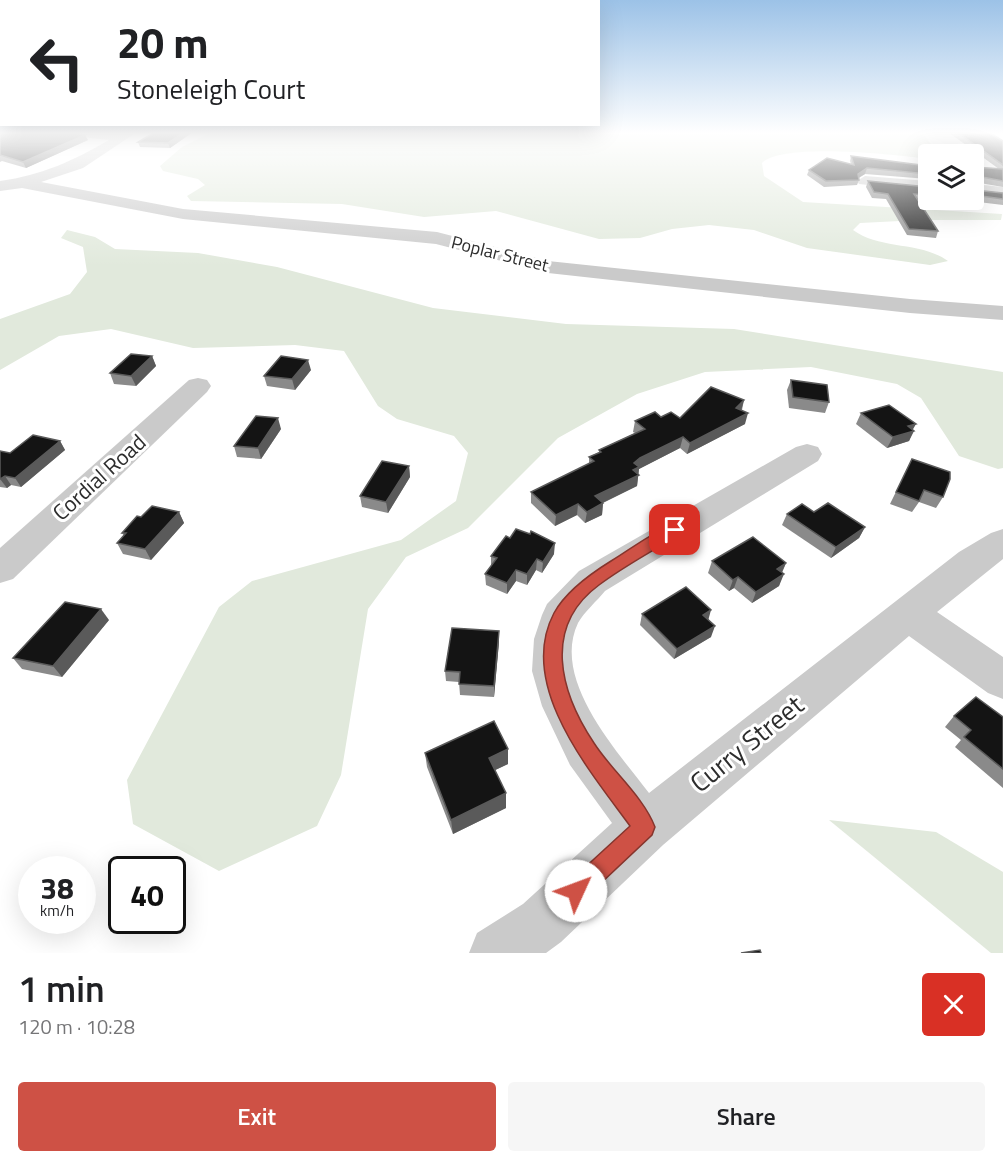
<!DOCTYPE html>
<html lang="en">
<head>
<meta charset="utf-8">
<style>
	:root { --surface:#fff; --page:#f6f6f6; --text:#202124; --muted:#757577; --accent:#ce5145 }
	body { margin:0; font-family:"Titillium Web",sans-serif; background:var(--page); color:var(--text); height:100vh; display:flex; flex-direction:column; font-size:22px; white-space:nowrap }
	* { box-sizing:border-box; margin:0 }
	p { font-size:20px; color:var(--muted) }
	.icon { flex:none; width:33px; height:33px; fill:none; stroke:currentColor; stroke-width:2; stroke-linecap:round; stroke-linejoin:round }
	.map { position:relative; height:953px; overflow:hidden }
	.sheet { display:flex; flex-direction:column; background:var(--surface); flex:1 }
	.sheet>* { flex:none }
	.hud { position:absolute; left:0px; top:0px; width:600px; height:126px; box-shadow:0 6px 24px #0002; background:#fff; color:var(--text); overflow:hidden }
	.buttons { position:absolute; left:918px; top:144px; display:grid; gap:12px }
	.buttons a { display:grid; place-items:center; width:66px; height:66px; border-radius:6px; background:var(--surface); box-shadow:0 6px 24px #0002; font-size:30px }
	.speed { position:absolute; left:18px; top:856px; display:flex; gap:12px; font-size:30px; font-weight:700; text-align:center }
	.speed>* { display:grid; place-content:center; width:78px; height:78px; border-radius:50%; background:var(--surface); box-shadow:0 6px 24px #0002; line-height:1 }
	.speed small { font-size:15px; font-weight:400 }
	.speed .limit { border:3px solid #111; border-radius:9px; background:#fff; color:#111 }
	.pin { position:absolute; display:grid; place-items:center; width:51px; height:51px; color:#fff; margin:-26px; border-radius:12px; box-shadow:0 3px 9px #0006 }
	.me { position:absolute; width:66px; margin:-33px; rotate:47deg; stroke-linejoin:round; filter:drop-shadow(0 0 4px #0008) }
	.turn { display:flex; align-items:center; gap:21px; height:126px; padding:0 18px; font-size:27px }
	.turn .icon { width:78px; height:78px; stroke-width:2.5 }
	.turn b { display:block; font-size:42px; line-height:51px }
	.round { display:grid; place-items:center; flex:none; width:63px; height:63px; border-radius:6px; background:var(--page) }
	.head { display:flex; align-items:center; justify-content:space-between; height:102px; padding:0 18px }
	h1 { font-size:36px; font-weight:600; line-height:45px }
	.cta { display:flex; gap:12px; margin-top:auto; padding:12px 18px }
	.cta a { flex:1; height:69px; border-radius:6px; background:var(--accent); color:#fff; font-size:24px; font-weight:600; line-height:69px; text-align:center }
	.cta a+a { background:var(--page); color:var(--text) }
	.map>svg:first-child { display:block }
	.green { fill:#e1e9dc }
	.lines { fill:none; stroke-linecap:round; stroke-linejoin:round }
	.minor { fill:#cacaca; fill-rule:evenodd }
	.wall { fill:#8a8a8a }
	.shaded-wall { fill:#5a5a5a }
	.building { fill:#141414; stroke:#5a5a5a; stroke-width:1.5 }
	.route { fill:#ce5145; stroke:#86352d; stroke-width:1.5 }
	.labels { text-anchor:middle; stroke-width:6; stroke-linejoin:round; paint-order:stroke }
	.far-street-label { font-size:18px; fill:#2d2d2d; stroke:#fff }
	.street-label { font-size:22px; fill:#2d2d2d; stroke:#fff }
	.near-street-label { font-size:27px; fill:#2d2d2d; stroke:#fff }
</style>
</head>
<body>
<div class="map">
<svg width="1003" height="953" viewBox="0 0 1003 953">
	<rect width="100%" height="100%" fill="#fff"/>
	<g class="green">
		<path d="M212,132H918C927,136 926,140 933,145C941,152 957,153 968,154H928V159C897,155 784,142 762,163L764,176L803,202L1002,214L1001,220H920L860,223L853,230C880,250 920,241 948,261L930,265L807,248L754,230L709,225L672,229L640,238L599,239L496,211L424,217L342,204L191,201L187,196L205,185L198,179L163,171L160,166L182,147Z"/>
		<path d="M67,230L95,237L115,249L198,253L277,267L433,308L566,324L734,329L1003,372V468L998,469L959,456L921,398L897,384L811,367L705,372L637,394L558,438L468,528L406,557L368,609L341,775L317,826L219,871L133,824L127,780L219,607L252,581L401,540L456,501L468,453L454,436L397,419L378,406L344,351L295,345L193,348L111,329L59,336L0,370V319L70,294L87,272L83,247L61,238Z"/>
		<path d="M829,820L936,832L1003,872V953H991Z"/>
	</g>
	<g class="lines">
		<g class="minor">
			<path d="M66,132H137L83,168L41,182L183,209L437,232L548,261L910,299L1003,306V320L910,313L548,273L436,244L183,219L22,188L0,191V181C42,175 73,161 109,140L72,136Z"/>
			<path d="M865,176L928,181V191L859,184L857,181Z"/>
			<path d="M974,184L1003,187V197L974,194Z"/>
			<path d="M198,378L207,380L211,386L207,392L13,579L0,583V548L189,380Z"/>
			<path d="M807,444L818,447L822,454L818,461L605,591C597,601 584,612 578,623C551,680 617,751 649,793L959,552L991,533L1003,529V559L937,612L1003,657V699L988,693L909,636L663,845L561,942L546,953H469L477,933L523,904L612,823L570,765L542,706L532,671L534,639L542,615L547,604L579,571L796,447Z"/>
		</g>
	</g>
	<g class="wall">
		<path d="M0,132L88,140L26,168L2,161L0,162Z"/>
		<path d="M155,132H193L170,148L140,147L138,142Z"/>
		<path d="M948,132H989L1003,141V187L974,182L975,190L1003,193V205L962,200L960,204L918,200L938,231L936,238L907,235L886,199L872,198L866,187L868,181L928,187V200H974V167L999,169Z"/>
		<path d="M851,156L928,166V179L865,174L859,178V180L857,185L824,187L807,175L809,170L851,164L850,161Z"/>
		<path d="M152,356L156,366L136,386L114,384L110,373Z"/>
		<path d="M311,370L295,390L267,386L264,376Z"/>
		<path d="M791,380L829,402L825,413L789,408L787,390Z"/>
		<path d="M744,400L742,410L745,424L687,454L680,448L639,469L637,486L603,503L602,515L585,523L577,515L555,526L531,503V492L589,464V457L599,452V450L635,433L633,432L635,421L661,417L680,418Z"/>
		<path d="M861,413L913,430L909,441L887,448L856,424Z"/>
		<path d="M281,429L261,459L237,457L234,446Z"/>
		<path d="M60,441L65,450L21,487L11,485L7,488L0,487V451L10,453Z"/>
		<path d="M912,459L943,497L936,508L919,502L912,512L890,504Z"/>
		<path d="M409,466L410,477L388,513L362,507L360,496Z"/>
		<path d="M179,512L184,523L151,560L123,554L117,543L124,536L122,533Z"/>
		<path d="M787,514L865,527L859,538L831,558L782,525Z"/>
		<path d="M554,554L542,573L536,570L527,585L516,581L507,594L486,585L485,574L491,566V556Z"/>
		<path d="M712,561L786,563L782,573L779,586L752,603L734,588L729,591L708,573Z"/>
		<path d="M642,614L708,620L711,637L674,659L640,625Z"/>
		<path d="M109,620L62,677L22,669L13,658Z"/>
		<path d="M499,642L494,697L460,695L459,682L446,681L445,671Z"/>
		<path d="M954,716L1003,717V788L955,747L961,740L945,727Z"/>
		<path d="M508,749V764L495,770L506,793V808L453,834L427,767L425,753Z"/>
	</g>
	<g class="shaded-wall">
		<path d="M185,132H193L170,148L168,143Z"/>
		<path d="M85,135L88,140L26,168L23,162Z"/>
		<path d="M867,168L865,174L856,179L858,174Z"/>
		<path d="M152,356L156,366L136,386L131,376Z"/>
		<path d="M308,360L311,370L295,390L292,379Z"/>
		<path d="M744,400L741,411L736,408Z"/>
		<path d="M748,413L745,424L687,454L690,443Z"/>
		<path d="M278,418L281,429L261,459L258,448Z"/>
		<path d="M916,424L912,431H914L909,441L887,448L893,437L908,426Z"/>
		<path d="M683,437L680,448L639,469L637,486L594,507L595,496L634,463L640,458Z"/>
		<path d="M60,441L65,450L21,487L15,478Z"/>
		<path d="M409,466L410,477L388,513L386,502Z"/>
		<path d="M5,476L11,485L7,488L0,479Z"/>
		<path d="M603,503L602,515L585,523L587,512Z"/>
		<path d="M578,504L577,515L555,526L556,515Z"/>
		<path d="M179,512L184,523L151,560L145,549Z"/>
		<path d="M865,527L859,538L831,558L836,547Z"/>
		<path d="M555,543L554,554L542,573L543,562Z"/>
		<path d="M537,559L536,570L527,585V574Z"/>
		<path d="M786,563L781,574L777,569Z"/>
		<path d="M516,570V581L507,594V583Z"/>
		<path d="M784,574L779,586L752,603L756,592Z"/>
		<path d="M738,577L734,588L729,591L733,580Z"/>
		<path d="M101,609L109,620L62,677L53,666Z"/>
		<path d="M711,610L708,621L703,615Z"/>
		<path d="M715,626L711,637L674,659L677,649Z"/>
		<path d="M499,631V642L494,697V686Z"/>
		<path d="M508,749V764L489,773V758Z"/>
		<path d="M506,793V808L453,834L451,820Z"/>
	</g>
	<g class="building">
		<path d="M0,132H69L85,135L23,162L0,155Z"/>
		<path d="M155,132H185L168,143L138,142Z"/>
		<path d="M957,132H989L1003,141V165Z"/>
		<path d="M851,156L928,166V174L867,168L858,174L859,180L826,181L809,170L827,158L854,165Z"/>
		<path d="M974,167L1003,169V181L977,176L974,178L975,190L1003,193V199L974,195Z"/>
		<path d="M868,181L928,187V195L914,194L938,231L909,229L888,194L874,192Z"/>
		<path d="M131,354L152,356L131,376L110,373Z"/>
		<path d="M281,356L308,360L292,379L264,376Z"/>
		<path d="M791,380L827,385L829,402L793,397Z"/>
		<path d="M711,387L744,400L736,408L748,413L690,443L683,437L640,458L634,463L639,467L633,470L639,475L595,496L603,503L587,512L578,504L556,515L531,492L594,461L589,457L601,452L599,450L645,429L635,421L655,412L661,417L671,412L680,418Z"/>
		<path d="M889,405L916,424L908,426L914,431L893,437L861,413Z"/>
		<path d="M256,416L278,418L258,448L234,446Z"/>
		<path d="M33,435L60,441L15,478L5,476L0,479V451L10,453Z"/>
		<path d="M912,459L950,472V479L943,497L924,490L919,501L896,492Z"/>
		<path d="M382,461L409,466L386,502L360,496Z"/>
		<path d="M828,503L865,527L836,547L787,514L802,504L814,512Z"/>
		<path d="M152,506L179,512L145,549L117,543L126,533H122L137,516L141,517Z"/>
		<path d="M516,529L530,534L531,531L555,543L543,562L537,559L527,574L516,570L507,583L485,574L497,558L491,556L506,536L510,538Z"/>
		<path d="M753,537L786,563L777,569L784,574L756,592L738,577L733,580L712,561Z"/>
		<path d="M686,587L711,610L703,615L715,626L677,649L642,614Z"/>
		<path d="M65,602L101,609L53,666L13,658Z"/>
		<path d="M452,628L499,631L494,686L459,684L460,672L445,671Z"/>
		<path d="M976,697L1003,717V769L964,737L971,730L954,716Z"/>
		<path d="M494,721L508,749L489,758L506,793L451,820L425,753Z"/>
		<path d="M760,950L761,953H741Z"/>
	</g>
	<linearGradient id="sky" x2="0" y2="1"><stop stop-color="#9cc2e7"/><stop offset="0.5" stop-color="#fff"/><stop offset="1" stop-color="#fff" stop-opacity="0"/></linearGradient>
	<rect width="1003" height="266" fill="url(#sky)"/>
	<path class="route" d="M675,525L682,530L680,534C653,551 624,566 599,585C542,627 560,692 594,743C612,771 643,796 655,827L652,835L584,899L576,902L568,899L565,891L568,883L630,826C590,771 516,685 554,613C566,591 590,574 611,561C631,549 653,531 675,525Z"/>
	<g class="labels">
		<g class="far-street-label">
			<text transform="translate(500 254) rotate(14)" y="6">Poplar Street</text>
		</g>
		<g class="street-label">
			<text transform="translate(99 477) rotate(-42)" y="8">Cordial Road</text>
		</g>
		<g class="near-street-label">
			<text transform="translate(747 744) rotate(-39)" y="9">Curry Street</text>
		</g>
	</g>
</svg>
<div class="buttons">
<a><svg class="icon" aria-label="layers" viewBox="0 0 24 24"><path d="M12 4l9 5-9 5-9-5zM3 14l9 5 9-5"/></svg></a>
</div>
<div class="speed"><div>38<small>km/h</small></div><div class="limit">40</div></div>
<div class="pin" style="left:675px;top:530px;background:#d93025"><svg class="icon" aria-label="arrive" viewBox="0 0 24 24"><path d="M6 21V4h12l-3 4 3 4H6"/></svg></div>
<svg class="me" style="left:576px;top:891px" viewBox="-20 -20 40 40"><circle r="19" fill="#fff"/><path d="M0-13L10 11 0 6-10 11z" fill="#ce5145"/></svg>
<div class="hud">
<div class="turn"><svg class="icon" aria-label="left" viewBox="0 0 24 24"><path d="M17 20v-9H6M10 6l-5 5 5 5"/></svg><div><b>20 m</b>Stoneleigh Court</div></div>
</div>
</div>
<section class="sheet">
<div class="head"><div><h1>1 min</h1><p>120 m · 10:28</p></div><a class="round" style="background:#d93025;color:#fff"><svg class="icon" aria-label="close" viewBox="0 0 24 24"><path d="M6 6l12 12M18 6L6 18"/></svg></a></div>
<div class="cta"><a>Exit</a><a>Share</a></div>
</section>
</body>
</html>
